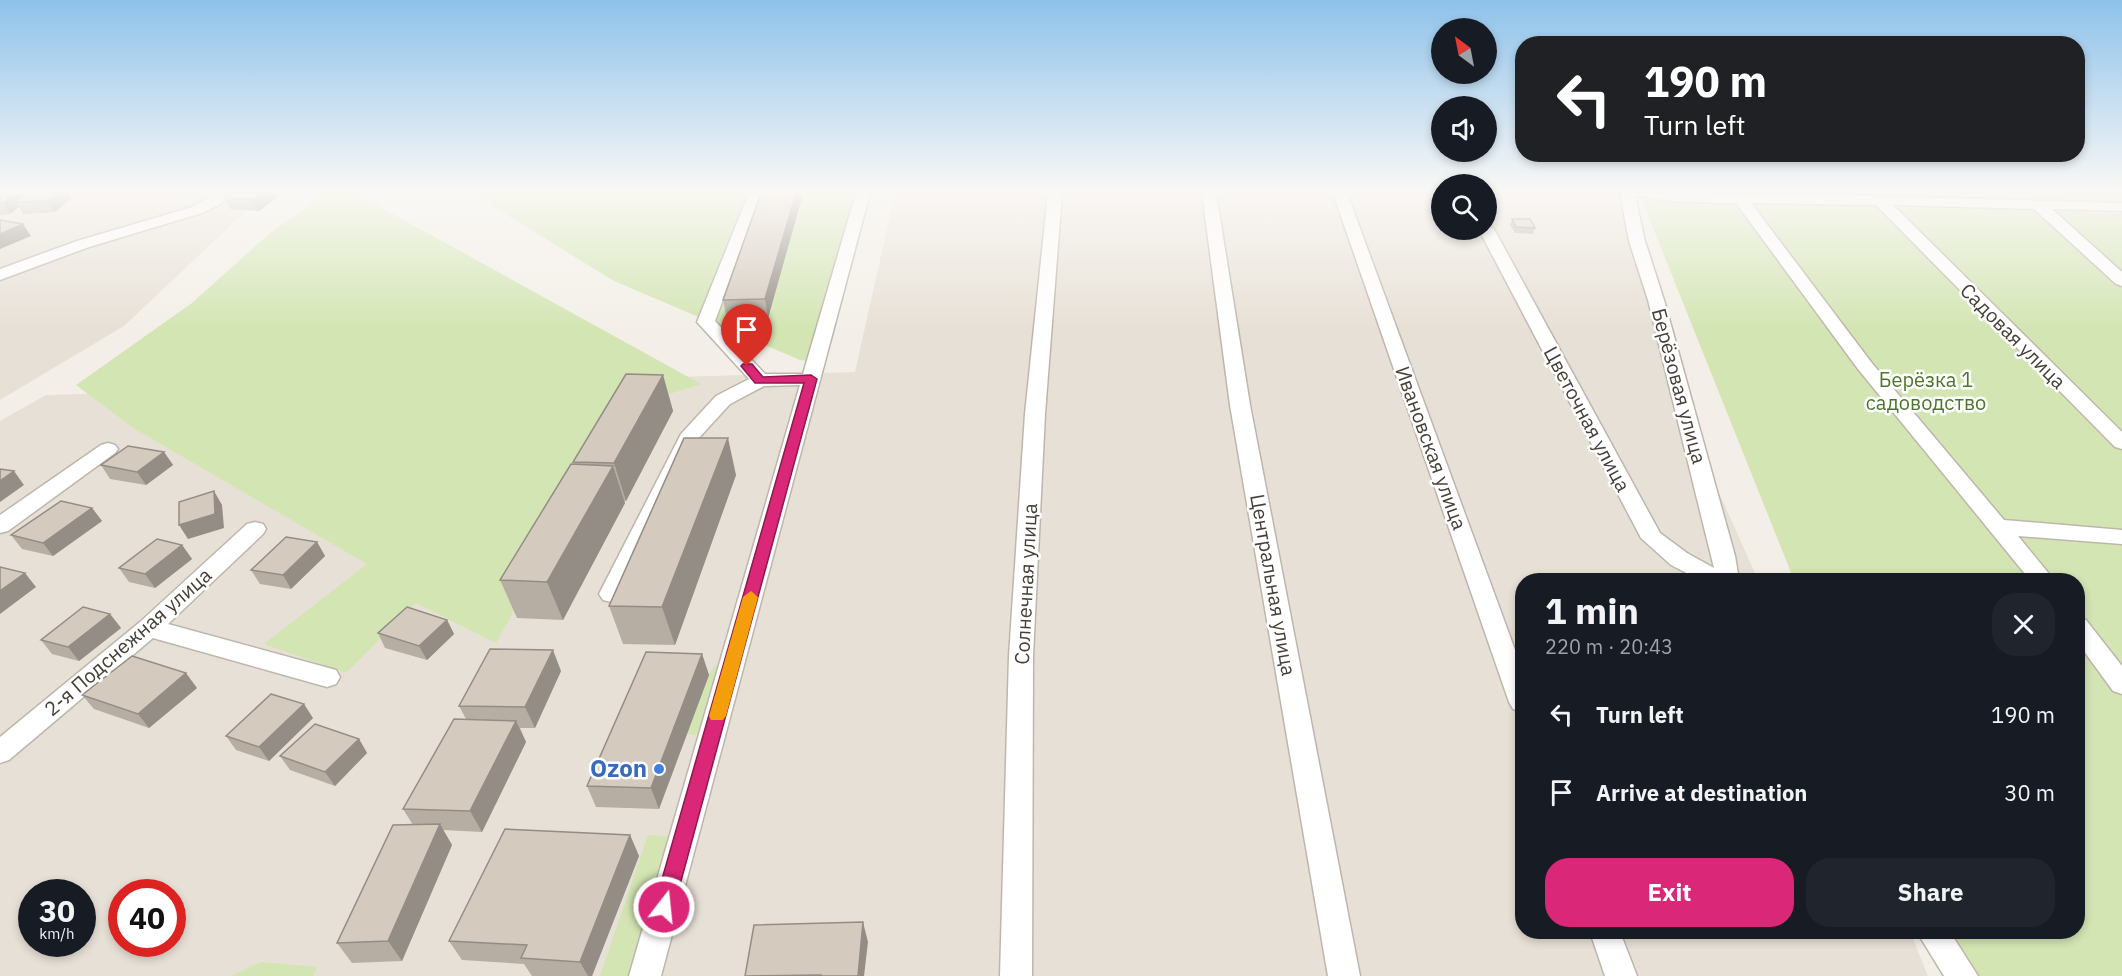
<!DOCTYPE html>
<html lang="en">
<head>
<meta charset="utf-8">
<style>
	:root { --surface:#171b24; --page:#20242c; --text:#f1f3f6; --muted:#9ea1a6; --accent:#db2777 }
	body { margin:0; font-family:"IBM Plex Sans",sans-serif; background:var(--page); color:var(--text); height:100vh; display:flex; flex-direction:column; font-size:22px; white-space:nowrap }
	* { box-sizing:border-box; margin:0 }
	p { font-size:20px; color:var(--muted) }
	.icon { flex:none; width:33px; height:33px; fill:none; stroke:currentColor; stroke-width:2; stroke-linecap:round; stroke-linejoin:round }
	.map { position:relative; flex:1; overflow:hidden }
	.side { position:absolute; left:1515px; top:573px; width:570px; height:366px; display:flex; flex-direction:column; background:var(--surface); border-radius:24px; box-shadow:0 3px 9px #0003 }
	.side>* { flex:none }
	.guide { position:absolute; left:1515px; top:36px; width:570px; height:126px; border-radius:24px; box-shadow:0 3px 9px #0003; background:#202124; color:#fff; overflow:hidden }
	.needle { width:39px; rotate:328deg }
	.fabs { position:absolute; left:1431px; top:18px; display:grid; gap:12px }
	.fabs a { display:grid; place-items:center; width:66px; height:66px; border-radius:50%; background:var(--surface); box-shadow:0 3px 9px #0003; font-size:30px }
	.speed { position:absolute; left:18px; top:879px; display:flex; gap:12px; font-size:30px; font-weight:700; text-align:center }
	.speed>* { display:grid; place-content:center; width:78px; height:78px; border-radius:50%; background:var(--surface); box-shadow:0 3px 9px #0003; line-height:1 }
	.speed small { font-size:15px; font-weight:400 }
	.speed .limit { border:9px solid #d22; background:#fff; color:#111 }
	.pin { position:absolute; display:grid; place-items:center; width:51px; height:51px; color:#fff; margin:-62px -26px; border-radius:50% 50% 50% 0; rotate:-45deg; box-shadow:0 0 6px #0007 }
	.pin .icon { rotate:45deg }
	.me { position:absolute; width:66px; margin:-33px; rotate:16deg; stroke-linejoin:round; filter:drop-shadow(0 0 4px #0008) }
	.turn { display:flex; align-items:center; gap:21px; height:126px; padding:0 30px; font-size:27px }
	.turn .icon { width:78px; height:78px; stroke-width:2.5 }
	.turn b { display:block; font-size:42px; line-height:51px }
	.round { display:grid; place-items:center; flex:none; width:63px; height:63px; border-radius:24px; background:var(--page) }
	.summary { display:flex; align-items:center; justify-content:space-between; height:102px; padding:0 30px }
	h1 { font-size:36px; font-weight:700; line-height:45px }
	.cta { display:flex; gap:12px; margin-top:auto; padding:12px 30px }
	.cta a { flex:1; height:69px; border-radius:24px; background:var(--accent); color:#fff; font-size:24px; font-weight:700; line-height:69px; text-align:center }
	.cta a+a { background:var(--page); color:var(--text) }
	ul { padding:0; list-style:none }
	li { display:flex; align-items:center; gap:18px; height:78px; padding:0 30px }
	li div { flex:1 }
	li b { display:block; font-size:22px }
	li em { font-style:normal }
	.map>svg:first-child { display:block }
	.residential { fill:#e7e0d6; fill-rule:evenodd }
	.green { fill:#d3e5b3 }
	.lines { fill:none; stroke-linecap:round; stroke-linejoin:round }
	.minor-casing { stroke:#beb6ab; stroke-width:3 }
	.minor { fill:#fff; fill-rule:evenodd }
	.wall { fill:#b6aea3 }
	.shaded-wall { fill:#948d85 }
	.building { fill:#d4cabe; stroke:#948d85; stroke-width:1.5 }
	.route { fill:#db2777; stroke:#8e194d; stroke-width:1.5 }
	.slow { fill:#f59e0b }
	.shop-dot { fill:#3f7fe0; stroke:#fff; stroke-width:2 }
	.labels { text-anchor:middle; stroke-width:5; stroke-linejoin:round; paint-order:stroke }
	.street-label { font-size:20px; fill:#463f37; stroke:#fff }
	.park-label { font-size:20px; fill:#4e752d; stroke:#fff }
	.near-shop-label { font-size:24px; font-weight:bold; fill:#366cbe; stroke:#fff; text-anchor:end }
</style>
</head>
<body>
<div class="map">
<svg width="2122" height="976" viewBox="0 0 2122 976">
	<rect width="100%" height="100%" fill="#f3efe8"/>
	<g class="residential">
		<path d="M0,193H265L124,326L0,400Z"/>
		<path d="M895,193H1441L1442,230H1486L1487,193H1624L1690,427L1758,580H1522V932H1910L1928,976H0V421L46,395L855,372ZM32,892H82V944H32ZM122,892H172V944H122Z"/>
	</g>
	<g class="green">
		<path d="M326,193H355L701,384L628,407L496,643L416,603L346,673L264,644L367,564L135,429L76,385L192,303L270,233Z"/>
		<path d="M471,193H861L815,362L800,360L614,281Z"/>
		<path d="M1639,193H1695L2122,213V976H1952L1935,932H2078V580H1794Z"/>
		<path d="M1781,193H2122V211Z"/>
		<path d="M722,661L709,736L686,734C693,715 704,669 722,661Z"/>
		<path d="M648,835L678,837L636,976H600Z"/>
		<path d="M261,962L318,967L313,976H231Z"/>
	</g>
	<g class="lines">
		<g class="minor-casing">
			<g id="minor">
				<path d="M216,193H232L219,205L202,213L89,247L0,280V269L77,241L192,207Z"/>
				<path d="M749,193H763L715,321L765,374H803L856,193H870L661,976H629L800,385L764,386L730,404L697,440L619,600L611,602L603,600L599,594L681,434L716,396L749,379L697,322Z"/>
				<path d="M1048,193H1062L1045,414L1033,656L1032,976H1000L1009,656L1025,414Z"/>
				<path d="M1202,193H1216L1250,405L1360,976H1328L1230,405Z"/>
				<path d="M1333,193H1347L1522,669V712L1513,709L1509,702Z"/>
				<path d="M1620,193L1836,195L2122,203V211L2052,209L2122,272V286L2116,284L2034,209L1893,205L2122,432V449L2115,447L1876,205L1751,203L1871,362L2004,520L2122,530V544L2018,536L2054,580H2030L1858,369L1736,203L1678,202L1635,196L1645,241L1664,300L1735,556L1739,580H1700L1671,565L1641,538L1479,230H1486V225L1494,229L1660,533L1687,553L1714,568L1648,300L1629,241Z"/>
				<path d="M108,443L115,445L118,449L115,453L8,531L0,533V515L101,445Z"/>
				<path d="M255,522L263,524L266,529L263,534L168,624L336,670L340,677L336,684L327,687L153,638L9,760L0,763V737L140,622L247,524Z"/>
				<path d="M2078,617L2086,620L2122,666V694L2113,691L2078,643Z"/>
				<path d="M1590,932H1620L1637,976H1605Z"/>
				<path d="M1917,932H1950L1978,976H1944Z"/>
			</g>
		</g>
		<use href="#minor" class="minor"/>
	</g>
	<g class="wall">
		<path d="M0,193H23L25,195L27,193H68L71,198L55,212L23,214L19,207L10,214L0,215Z"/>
		<path d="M230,193H277L279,196L259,211L230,209L224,198Z"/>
		<path d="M761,193H803L768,318L727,319L723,300Z"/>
		<path d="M1512,219L1535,228L1533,234L1515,233L1510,225Z"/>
		<path d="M663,375L673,411L626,501H624L625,503L563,620L517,618L500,580L574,464L573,462Z"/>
		<path d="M164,452L173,465L146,485L110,479L101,465Z"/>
		<path d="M736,475L675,645L623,644L609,606L665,484Z"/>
		<path d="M92,508L102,521L53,556L22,549L11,535Z"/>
		<path d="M317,542L325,556L291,589L260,584L251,570Z"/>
		<path d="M182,545L192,559L155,588L129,582L119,568Z"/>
		<path d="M110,614L121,628L79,661L52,654L41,640Z"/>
		<path d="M447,620L454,634L427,660L385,648L378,633Z"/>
		<path d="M702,654L709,675L659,809L596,807L587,786Z"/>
		<path d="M561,671L535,728H520L526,742L482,832L443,830L452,845L402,961L352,963L337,943L413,825L403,809L466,719L459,706Z"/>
		<path d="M197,688L149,728L94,709L82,695Z"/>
		<path d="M313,718L269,761L236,750L226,736Z"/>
		<path d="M359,739L367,753L335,786L290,770L280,756Z"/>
		<path d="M630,835L639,856L592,976H532L524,964L462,960L449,941Z"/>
	</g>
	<g class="shaded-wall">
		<path d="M15,193H23L28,200L16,202L19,207L10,214L3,203Z"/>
		<path d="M57,193H68L71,198L55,212L48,201Z"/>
		<path d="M261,193H277L279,196L259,211L253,199Z"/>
		<path d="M796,193L803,194L768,318L765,299Z"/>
		<path d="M23,224L31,236L0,249V234Z"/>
		<path d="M663,375L673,411L626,501L614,463Z"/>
		<path d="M728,438L736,475L675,645L662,607Z"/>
		<path d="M164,452L173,465L146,485L137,472Z"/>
		<path d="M613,466L625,503L563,620L547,582Z"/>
		<path d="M14,471L24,485L0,502V481Z"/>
		<path d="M214,491L222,505L224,528L188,539L179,525Z"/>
		<path d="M92,508L102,521L53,556L43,543Z"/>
		<path d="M317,542L325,556L291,589L283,575Z"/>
		<path d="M182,545L192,559L155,588L145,574Z"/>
		<path d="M25,573L36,587L0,614V591Z"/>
		<path d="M110,614L121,628L79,661L68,647Z"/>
		<path d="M447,620L454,634L427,660L419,646Z"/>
		<path d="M553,650L561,671L535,728L525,707Z"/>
		<path d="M702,654L709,675L659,809L651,788Z"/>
		<path d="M186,673L197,688L149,728L138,714Z"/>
		<path d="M304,704L313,718L269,761L259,747Z"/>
		<path d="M516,721L526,742L482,832L470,811Z"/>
		<path d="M359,739L367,753L335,786L325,772Z"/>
		<path d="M440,824L452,845L402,961L388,941Z"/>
		<path d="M630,835L639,856L592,976H588L580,962Z"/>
		<path d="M863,922L868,942L864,976H858Z"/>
	</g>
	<g class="building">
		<path d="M0,193H15L3,203H0Z"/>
		<path d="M27,193H57L48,201L16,202Z"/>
		<path d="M230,193H261L253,199L224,198Z"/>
		<path d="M761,193H796L765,299L723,300Z"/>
		<path d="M1512,219H1530L1535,228L1516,227Z"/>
		<path d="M0,220L23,224L0,234Z"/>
		<path d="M626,374L663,375L614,463L573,462Z"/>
		<path d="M684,438H728L662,607L609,606Z"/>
		<path d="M128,446L164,452L137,472L101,465Z"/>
		<path d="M571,464L613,466L547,582L500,580Z"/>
		<path d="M0,469L14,471L0,481Z"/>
		<path d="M214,491L215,514L179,525V502Z"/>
		<path d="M61,501L92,508L43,543L11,535Z"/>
		<path d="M286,537L317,542L283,575L251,570Z"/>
		<path d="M157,539L182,545L145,574L119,568Z"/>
		<path d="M0,567L25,573L0,591Z"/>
		<path d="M83,607L110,614L68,647L41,640Z"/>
		<path d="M407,607L447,620L419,646L378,633Z"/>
		<path d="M490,649L553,650L525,707L459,706Z"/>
		<path d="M646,652L702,654L651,788L587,786Z"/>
		<path d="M132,656L186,673L138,714L82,695Z"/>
		<path d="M271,694L304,704L259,747L226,736Z"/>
		<path d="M454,719L516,721L470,811L403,809Z"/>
		<path d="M315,724L359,739L325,772L280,756Z"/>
		<path d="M440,824L388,941L337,943L393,825Z"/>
		<path d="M505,829L630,835L580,962L521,958L527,945L449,941Z"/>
		<path d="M863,922L858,976H821V975L745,976L754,925Z"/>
	</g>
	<linearGradient id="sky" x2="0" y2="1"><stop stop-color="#8ec2ea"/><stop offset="0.58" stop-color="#faf8f5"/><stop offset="1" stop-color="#faf8f5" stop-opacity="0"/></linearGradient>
	<rect width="2122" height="330" fill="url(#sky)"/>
	<path class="route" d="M743,364H752L763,377L811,375L817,379L674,907L671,913L664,916L657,913L654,907L804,383H755L741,366Z"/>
	<path class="slow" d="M751,591L758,597L726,716L723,720H711L709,716L743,597Z"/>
	<circle class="shop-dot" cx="659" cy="769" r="6"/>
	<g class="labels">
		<g class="street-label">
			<text transform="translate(2013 336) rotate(45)" y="7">Садовая улица</text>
			<text transform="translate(1679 386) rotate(75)" y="7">Берёзовая улица</text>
			<text transform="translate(1587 419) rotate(62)" y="7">Цветочная улица</text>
			<text transform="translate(1431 448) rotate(70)" y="7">Ивановская улица</text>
			<text transform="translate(1026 584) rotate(-87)" y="7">Солнечная улица</text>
			<text transform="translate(1273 585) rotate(80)" y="7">Центральная улица</text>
			<text transform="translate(128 642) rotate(-41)" y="7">2-я Подснежная улица</text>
		</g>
		<g class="park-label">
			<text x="1926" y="387">Берёзка 1<tspan x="1926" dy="23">садоводство</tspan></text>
		</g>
		<g class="near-shop-label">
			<text x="647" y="777">Ozon</text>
		</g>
	</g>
</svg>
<div class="fabs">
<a><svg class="needle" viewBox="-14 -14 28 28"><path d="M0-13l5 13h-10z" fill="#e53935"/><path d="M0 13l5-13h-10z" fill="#9ea1a6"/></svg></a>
<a><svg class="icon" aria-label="sound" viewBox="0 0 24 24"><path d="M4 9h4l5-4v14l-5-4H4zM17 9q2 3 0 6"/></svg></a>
<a><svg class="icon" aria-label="search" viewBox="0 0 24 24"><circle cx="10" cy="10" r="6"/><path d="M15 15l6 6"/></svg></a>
</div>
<div class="speed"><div>30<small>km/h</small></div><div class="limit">40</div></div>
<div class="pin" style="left:747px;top:366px;background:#d93025"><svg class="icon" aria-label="arrive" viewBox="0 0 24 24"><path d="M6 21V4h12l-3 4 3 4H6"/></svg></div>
<svg class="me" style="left:664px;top:907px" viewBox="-20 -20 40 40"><circle r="17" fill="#db2777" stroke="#fff" stroke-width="3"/><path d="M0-11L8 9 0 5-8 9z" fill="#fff"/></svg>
<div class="guide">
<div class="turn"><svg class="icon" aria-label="left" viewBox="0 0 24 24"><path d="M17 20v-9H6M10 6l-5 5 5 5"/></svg><div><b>190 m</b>Turn left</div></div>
</div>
<section class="side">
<div class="summary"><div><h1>1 min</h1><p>220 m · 20:43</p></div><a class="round"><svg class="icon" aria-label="close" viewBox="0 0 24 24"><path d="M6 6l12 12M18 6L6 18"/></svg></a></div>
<ul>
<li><svg class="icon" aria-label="left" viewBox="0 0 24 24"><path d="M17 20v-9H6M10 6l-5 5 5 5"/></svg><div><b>Turn left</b></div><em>190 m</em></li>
<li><svg class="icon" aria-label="arrive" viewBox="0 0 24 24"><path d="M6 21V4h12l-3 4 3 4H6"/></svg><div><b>Arrive at destination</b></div><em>30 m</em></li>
</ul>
<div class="cta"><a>Exit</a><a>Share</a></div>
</section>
</div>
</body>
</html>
